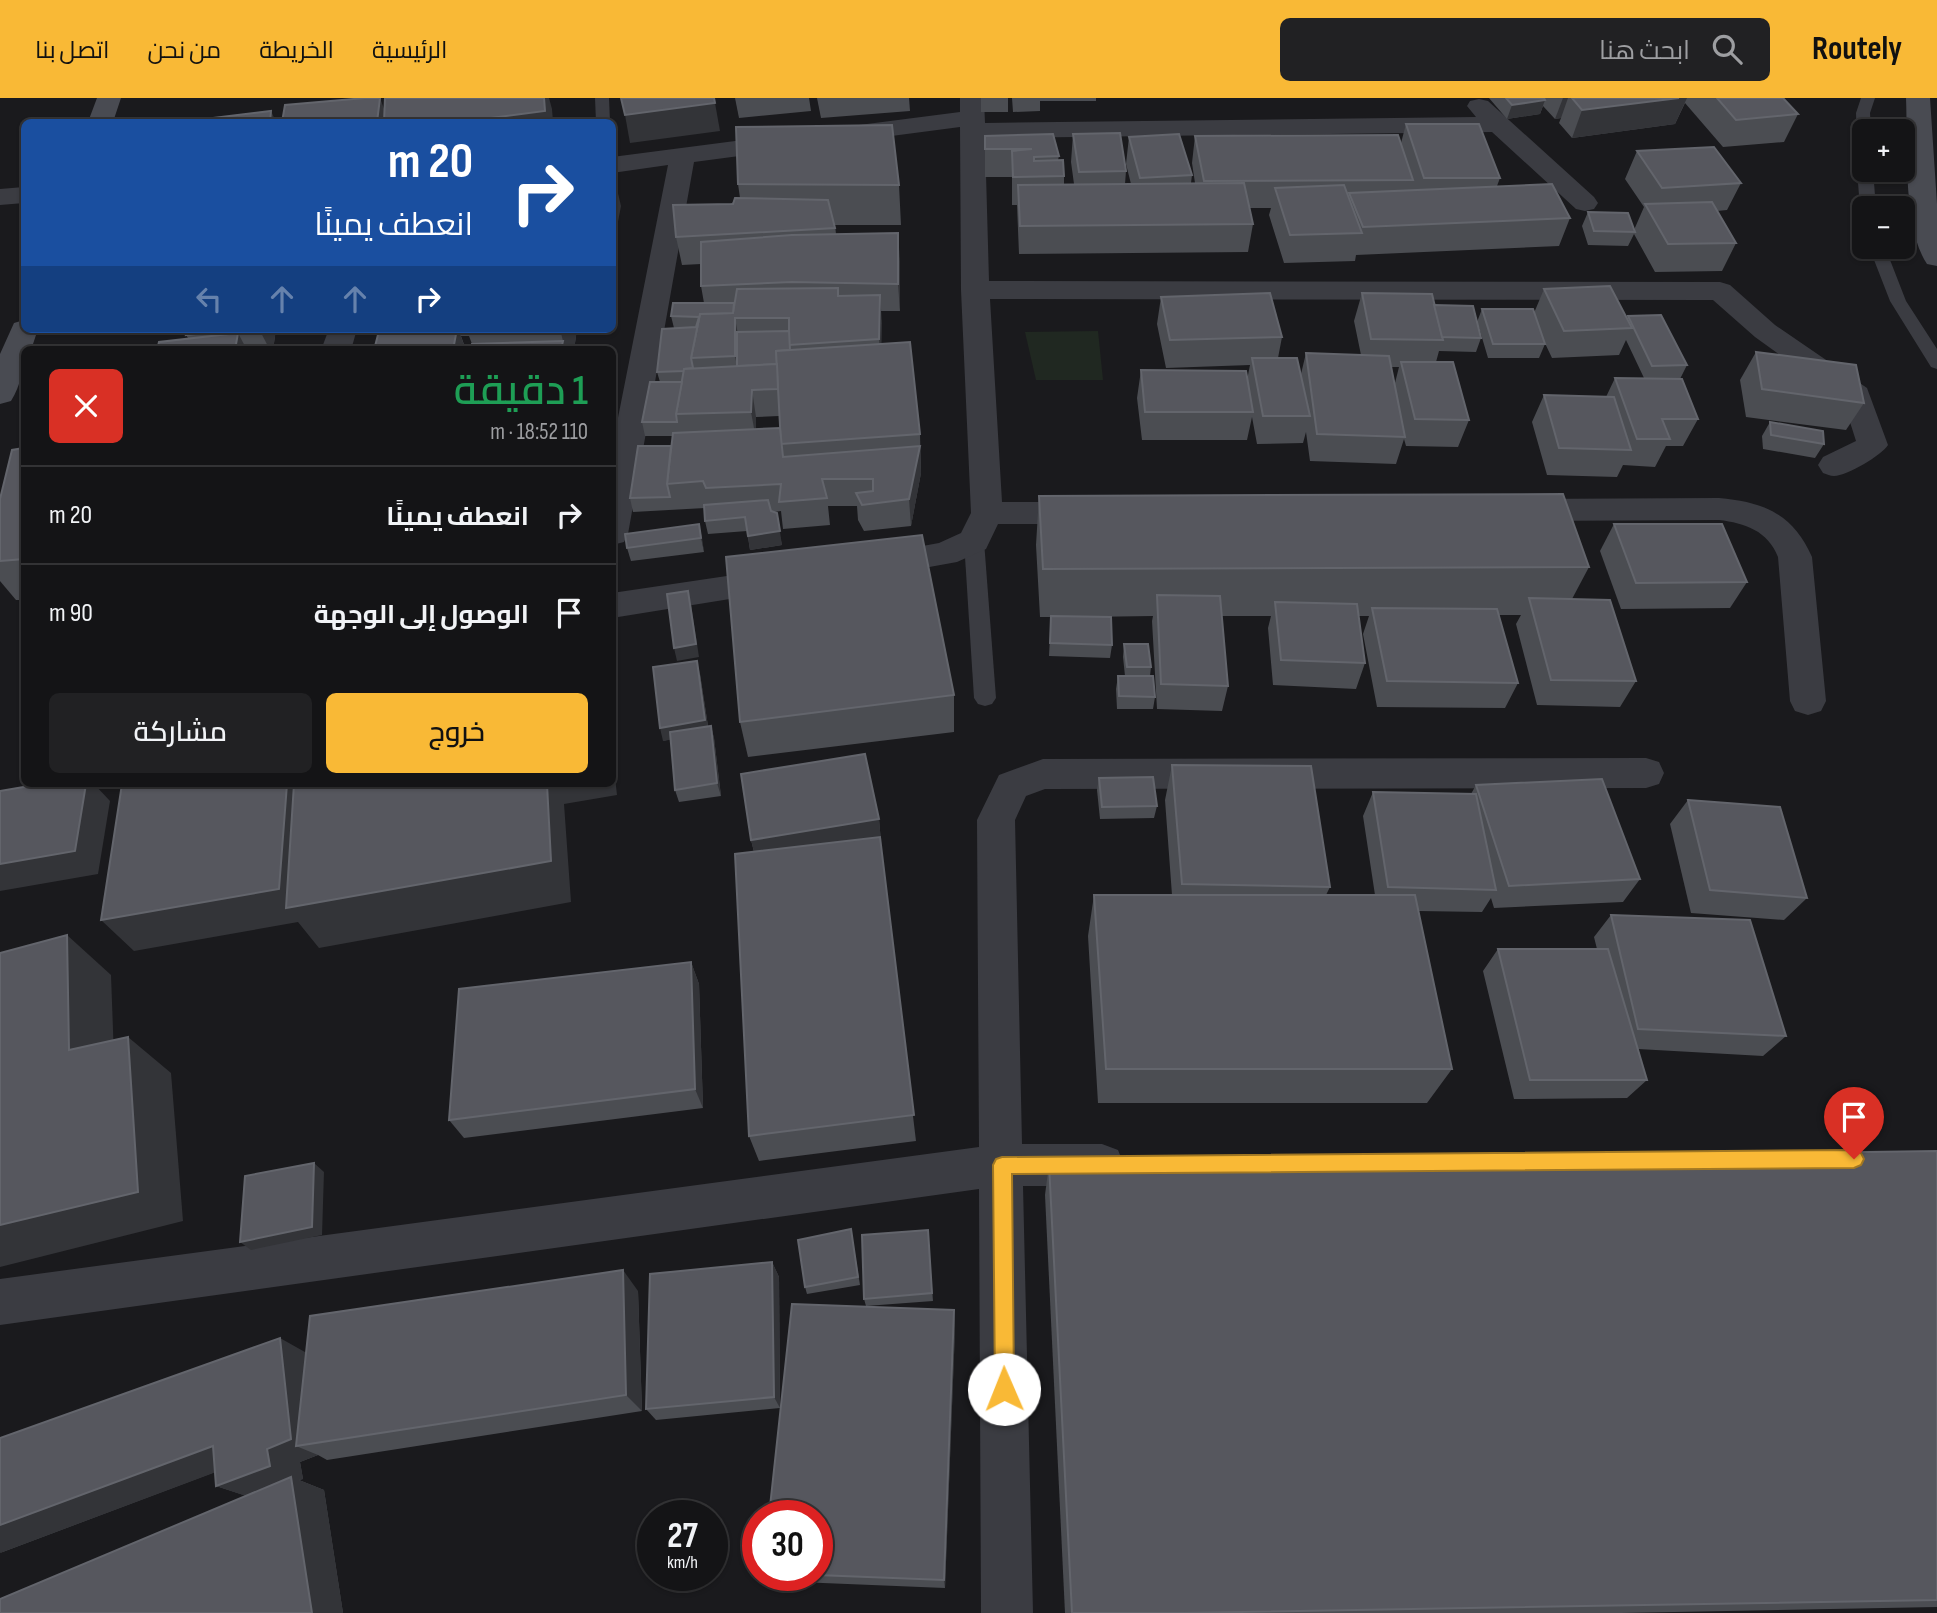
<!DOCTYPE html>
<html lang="ar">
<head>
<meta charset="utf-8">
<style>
	:root { --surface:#141416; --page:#212123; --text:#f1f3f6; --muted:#9d9ea1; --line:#333335; --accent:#f9b936 }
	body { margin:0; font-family:"Sofia Sans Condensed",Cairo,sans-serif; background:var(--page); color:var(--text); direction:rtl; height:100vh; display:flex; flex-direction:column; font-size:26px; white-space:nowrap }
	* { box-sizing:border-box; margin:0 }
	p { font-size:23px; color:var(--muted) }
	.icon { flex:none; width:38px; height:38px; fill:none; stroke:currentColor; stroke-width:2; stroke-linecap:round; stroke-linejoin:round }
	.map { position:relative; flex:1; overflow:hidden; direction:ltr }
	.details { position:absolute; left:21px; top:248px; width:595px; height:441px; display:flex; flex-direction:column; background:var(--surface); border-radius:10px; box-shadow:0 2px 5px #0004,0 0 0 2px var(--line); direction:rtl }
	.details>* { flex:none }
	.banner { position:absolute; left:21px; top:21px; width:595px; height:214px; border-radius:10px; box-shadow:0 2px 5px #0004,0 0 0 2px var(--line); direction:rtl; background:#1a4fa0; color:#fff; overflow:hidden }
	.buttons { position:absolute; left:1852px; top:21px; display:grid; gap:14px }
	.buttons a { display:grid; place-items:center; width:63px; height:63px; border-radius:10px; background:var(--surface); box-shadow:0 2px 5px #0004,0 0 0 2px var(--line); font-size:35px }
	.speed { position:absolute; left:637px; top:1402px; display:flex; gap:14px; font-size:35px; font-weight:700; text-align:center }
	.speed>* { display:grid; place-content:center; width:91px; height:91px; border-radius:50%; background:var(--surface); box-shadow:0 2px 5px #0004,0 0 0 2px var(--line); line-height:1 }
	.speed small { font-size:18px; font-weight:400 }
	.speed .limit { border:10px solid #d22; background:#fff; color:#111 }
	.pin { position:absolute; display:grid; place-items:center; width:60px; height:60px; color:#fff; margin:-72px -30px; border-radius:50% 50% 50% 0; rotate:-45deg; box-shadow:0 0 7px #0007 }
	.pin .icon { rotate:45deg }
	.me { position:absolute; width:77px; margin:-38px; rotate:359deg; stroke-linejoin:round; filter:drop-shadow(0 0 5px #0008) }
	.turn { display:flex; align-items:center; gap:24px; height:147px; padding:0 28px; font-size:32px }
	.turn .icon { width:91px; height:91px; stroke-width:2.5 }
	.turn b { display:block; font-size:49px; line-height:60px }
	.lanes { display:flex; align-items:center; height:66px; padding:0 28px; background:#0003; justify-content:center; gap:35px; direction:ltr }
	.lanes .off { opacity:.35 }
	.round { display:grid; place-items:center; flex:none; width:74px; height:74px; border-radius:10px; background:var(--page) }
	.headline { display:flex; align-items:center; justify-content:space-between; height:119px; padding:0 28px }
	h1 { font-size:42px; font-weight:600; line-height:52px; color:#1e9e55 }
	.primary-button { display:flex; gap:14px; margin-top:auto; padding:14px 28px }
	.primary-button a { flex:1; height:80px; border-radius:10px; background:var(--accent); color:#111; font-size:28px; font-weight:600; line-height:80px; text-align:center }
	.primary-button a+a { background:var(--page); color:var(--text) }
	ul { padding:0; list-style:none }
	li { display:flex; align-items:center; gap:21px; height:98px; padding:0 28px; border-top:2px solid var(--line) }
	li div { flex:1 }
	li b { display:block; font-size:26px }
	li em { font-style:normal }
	header { display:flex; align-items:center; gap:42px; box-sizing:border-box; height:98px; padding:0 35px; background:var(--accent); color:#111 }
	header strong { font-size:33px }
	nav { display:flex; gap:38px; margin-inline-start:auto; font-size:24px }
	.search { width:490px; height:63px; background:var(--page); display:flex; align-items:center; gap:18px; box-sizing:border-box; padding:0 24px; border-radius:10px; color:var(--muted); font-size:26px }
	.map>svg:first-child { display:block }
	.green { fill:#202821 }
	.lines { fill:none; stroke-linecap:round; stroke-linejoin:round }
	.lane { fill:#3b3c42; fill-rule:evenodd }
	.street { fill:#3b3c42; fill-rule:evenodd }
	.secondary { fill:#494b52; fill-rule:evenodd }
	.wall { fill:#4b4d52; fill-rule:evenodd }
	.shaded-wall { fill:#333438 }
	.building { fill:#56575e; stroke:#63656c; stroke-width:2 }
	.route { fill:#f9b936; stroke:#a27823; stroke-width:2 }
</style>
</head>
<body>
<header>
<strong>Routely</strong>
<div class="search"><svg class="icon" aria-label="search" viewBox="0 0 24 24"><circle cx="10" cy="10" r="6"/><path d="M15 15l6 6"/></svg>ابحث هنا</div>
<nav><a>الرئيسية</a><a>الخريطة</a><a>من نحن</a><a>اتصل بنا</a></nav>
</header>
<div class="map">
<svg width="1937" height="1515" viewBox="0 0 1937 1515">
	<rect width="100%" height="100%" fill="#1a1a1d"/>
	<path class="green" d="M1098,233L1103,282H1036L1025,234Z"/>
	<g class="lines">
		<g class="lane">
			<path d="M595,0H609L610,24H596Z"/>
			<path d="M1861,0H1875L1870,15L1871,33H1864V46L1857,42L1856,15Z"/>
			<path d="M1864,68V72H1873L1876,110H1864V114L1860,110L1857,72Z"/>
			<path d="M1869,149H1885L1906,203L1937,251V271L1931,269L1890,203Z"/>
			<path d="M974,436L981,438L984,443L996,600L992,606L985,608L978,606L974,600L964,443L967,438Z"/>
		</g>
		<g class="street">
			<path d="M960,0H984L985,25L1476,19L1467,8L1470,3L1479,1L1488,3L1594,99L1598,105L1594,111L1585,113L1576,111L1492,34L985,40L989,183L1720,184L1730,187L1775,227L1867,290L1888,347C1882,357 1847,378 1834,378C1830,378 1827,376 1823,375L1818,367L1823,359L1856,343L1843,302L1755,239L1713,202L990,201L1002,404H1091L1102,407L1107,415L1102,423L1091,426H998L986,451L957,464L874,479L862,475L857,467L862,459L939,445L961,435L971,415L961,192L960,29L694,64L628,436L624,444L612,447V350L668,67L612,75V59L960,14Z"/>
			<path d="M24,89V105L0,107V91Z"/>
			<path d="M329,231H357L351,252H321Z"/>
			<path d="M1719,400C1764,404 1793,416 1812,459L1826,603L1821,613L1808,617L1795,613L1790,603L1778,459C1768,433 1745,425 1719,422L1515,423L1504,420L1499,412L1504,404L1515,401Z"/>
			<path d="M780,470L792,473L797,482L792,491L612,520V495Z"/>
			<path d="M1646,660L1659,664L1664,675L1659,686L1646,690L1045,691L1026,698L1015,722L1022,1046H1102L1118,1052L1124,1067L1118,1082L1102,1088H1023L1033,1515H981L979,1091L0,1227V1181L979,1049L977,722L999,677L1043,661Z"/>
		</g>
		<g class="secondary">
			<path d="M97,0H121L113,24H88Z"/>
			<path d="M1906,0H1930L1937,106V168L1927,166C1902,129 1908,45 1906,0Z"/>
			<path d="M24,222V231H38L31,252H24C24,270 21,287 11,303L0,306V256L14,225Z"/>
		</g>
	</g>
	<g class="wall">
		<path d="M735,0H809L811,13L739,20Z"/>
		<path d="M817,0H909L910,13L821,20Z"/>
		<rect x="981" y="0" width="27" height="14"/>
		<path d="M1012,0H1096V3H1040V13L1013,14Z"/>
		<path d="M1489,0H1783L1798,16L1784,44L1723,49L1685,5L1675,26L1572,40L1559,25L1561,20L1555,21L1543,8L1540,16L1507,21Z"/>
		<path d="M1406,26L1500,80L1497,88L1570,120L1559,148L1356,157L1355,163L1284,165L1269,117L1271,110H1250L1253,126L1248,154L1019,156L1017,107H1012V79H985V38L1059,58L1058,62L1064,78V86H1074L1071,64L1073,36L1126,73L1125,86H1131L1126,66L1129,39L1192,77L1191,85H1195L1192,65L1195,38L1401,45Z"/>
		<path d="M1637,53L1741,85L1727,112L1717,113L1736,145L1722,173L1655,174L1634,136L1628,148L1588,147L1582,128L1588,114L1634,132L1644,109L1625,81Z"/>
		<path d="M738,86L899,87L901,127H835L836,136L898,135L900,213H881V246L920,336L921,375L911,428L864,433L858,422L857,408H828L830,427L783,431L781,413L774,414L782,447L750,452L747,433L708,436L705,423V410L633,414L630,400L671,348L673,338H645L642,324L660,284L657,274L674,230L671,218L704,205L701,188V166L682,167L676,139L740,100ZM779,318L780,330L756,331V319Z"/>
		<path d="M1544,191L1627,220L1628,218L1687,267L1680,281L1698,321L1683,348H1666L1655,369L1623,367L1617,379L1547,377L1532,324L1544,297L1606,299L1615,280H1644L1626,242L1619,257L1552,260L1542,239L1545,246L1539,260H1488L1478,226L1481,240L1476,254L1439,253L1436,264L1469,322L1458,349L1406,348L1404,341L1396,366L1310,363L1306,334L1303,345L1257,346L1252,319L1247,342H1142L1137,300L1141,272L1247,282L1250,267L1166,270L1157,226L1161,199L1282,239L1278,260L1301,276L1306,255L1361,257L1354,223L1362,195L1434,207L1477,224L1482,211L1534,215ZM1391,269H1399L1395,285Z"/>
		<path d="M188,231H276L273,252H157L188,240L186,237Z"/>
		<path d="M385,231H577L574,252L472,246L469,238H461L466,252H374L386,233Z"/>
		<path d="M1756,254L1864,305L1846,332L1746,319L1740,282Z"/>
		<path d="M1770,324L1824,346L1815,360L1763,351L1762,338Z"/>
		<path d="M24,350V502H16L0,483V401Z"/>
		<path d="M1039,398L1589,469L1572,501L1636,583L1620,609L1537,607L1516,526L1521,517H1499L1518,585L1505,610L1377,609L1363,536L1369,518H1358L1365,565L1356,591L1273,587L1268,530L1271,518H1222L1228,588L1222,613L1157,611L1152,523L1153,518L1085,519L1112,547L1110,560L1049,558L1051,519H1040L1036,447Z"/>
		<path d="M699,426L704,454L631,463L627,450Z"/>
		<path d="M1614,426L1747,484L1730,510L1621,511L1600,453Z"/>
		<path d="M1124,546L1151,569L1150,578L1155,599L1153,611H1117L1116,591L1118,578H1125L1123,559Z"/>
		<path d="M700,576L708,628H711L714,640L721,698L679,704L675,692L671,641L663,643Z"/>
		<path d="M954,597V634L748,659L740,624Z"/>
		<path d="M1172,667L1330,789L1326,797H1375L1363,718L1373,694L1471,696L1476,687L1640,781L1623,804L1494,810L1491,800L1482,814L1418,813L1452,971L1427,1005H1098L1088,838L1094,797H1172L1165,702Z"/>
		<path d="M1099,680L1157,708L1154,720L1100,721L1097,692Z"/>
		<path d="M1688,702L1807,800L1784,822L1691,815L1670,726Z"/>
		<path d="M879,721L881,744H880L916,1043L759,1063L749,1038L754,754L751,742Z"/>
		<path d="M1611,817L1786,938L1763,958L1638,951L1647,982L1627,1000L1514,1001L1483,873L1498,851H1597L1594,839Z"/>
		<path d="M691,864L699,886L703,1010L464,1040L449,1022Z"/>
		<path d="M1937,1053V1509L1622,1515H1065L1045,1097L1049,1066Z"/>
		<path d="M851,1131L860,1187L807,1196L805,1189Z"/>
		<path d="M928,1132L933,1203L866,1208L864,1201Z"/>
		<path d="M772,1164L779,1179L780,1310L656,1322L646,1311Z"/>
		<path d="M638,1193L642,1313L327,1362L318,1357L300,1364L303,1381L299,1382L324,1392L343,1515H0L247,1398L216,1388L215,1374L0,1455L306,1255Z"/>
		<path d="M954,1212L955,1231L945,1490L774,1483L766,1477H817Z"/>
	</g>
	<g class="shaded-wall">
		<path d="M380,0L389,24H377Z"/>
		<path d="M544,0H549L552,11L553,24H459Z"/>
		<path d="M1563,0H1568L1561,20L1555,21Z"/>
		<path d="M1679,0H1687L1675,26L1572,40L1582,12Z"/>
		<path d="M1545,2L1540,16L1507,21L1512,7Z"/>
		<path d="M715,5L720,33L630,45L625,17Z"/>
		<path d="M271,13L276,24H270Z"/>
		<path d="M612,70L621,108L612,155Z"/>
		<path d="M898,135L900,163V213L898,186Z"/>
		<path d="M880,197L882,225L881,269L879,241Z"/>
		<path d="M735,220L740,248L737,268L735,258Z"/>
		<path d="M259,231H276L273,252H270Z"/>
		<path d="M457,231H458L466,252H453Z"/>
		<path d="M560,231H577L574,252H561L563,243Z"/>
		<path d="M238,235L247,252H235Z"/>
		<path d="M752,292L756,319V341L751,314Z"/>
		<path d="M920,348L921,375L911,428L909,401Z"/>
		<path d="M777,415L782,447L750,452L748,438Z"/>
		<path d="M699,426L702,440L704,454L701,440Z"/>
		<path d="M688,493L691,506L699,559L677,563L674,550Z"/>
		<path d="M697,563L700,576L709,635L663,643L660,630Z"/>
		<path d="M711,628L714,640L721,698L717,685Z"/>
		<path d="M612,653L617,697L564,706L571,804L319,850L298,824L134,853L101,822L287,686H612Z"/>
		<path d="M86,686H94L110,703L98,776L0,793V766Z"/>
		<path d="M879,721L881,744L757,765L751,742Z"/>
		<path d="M67,837L111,877L115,987L69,952Z"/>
		<path d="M691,864L699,886L703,1010L695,991Z"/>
		<path d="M128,939L171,975L183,1123L0,1169V1127Z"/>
		<path d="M314,1065L324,1074L322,1137L251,1152L240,1144Z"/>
		<path d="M772,1164L779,1179L780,1310L774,1299Z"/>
		<path d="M623,1172L638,1193L642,1313L626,1297Z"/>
		<path d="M954,1212L955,1231L945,1490L944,1482Z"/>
		<path d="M280,1240L312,1258L296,1348L318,1357L300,1364L303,1381L299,1382L324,1392L343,1515H312L252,1400L216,1388L267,1351Z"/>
		<path d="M213,1348L248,1362L0,1455V1427Z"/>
	</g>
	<g class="building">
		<path d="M365,0H380L377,24H282L285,7Z"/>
		<path d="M385,0H544L545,13L459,24H384Z"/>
		<path d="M621,0H714L715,5L625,17Z"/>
		<path d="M1506,0H1544L1545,2L1512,7Z"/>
		<path d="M1572,0H1679L1582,12Z"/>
		<path d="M1717,0H1783L1798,16L1736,22Z"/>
		<path d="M271,13L270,24H180Z"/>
		<path d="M1406,26H1479L1500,80H1424Z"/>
		<path d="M892,27L899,87L738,86L736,29Z"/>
		<path d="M1120,35L1126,73L1079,74L1073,36Z"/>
		<path d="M1053,36L1059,58L1034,59V63L1063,62L1064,78L1013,79L1012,53L1032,51H985V38Z"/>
		<path d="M1179,36L1192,77L1140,80L1129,39Z"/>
		<path d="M1398,37L1413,82L1204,83L1195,38Z"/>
		<path d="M1714,49L1741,85L1662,90L1637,53Z"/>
		<path d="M1244,85L1253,126L1020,128L1018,87Z"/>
		<path d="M1552,86L1570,120L1363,129L1349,95Z"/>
		<path d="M1344,87L1362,135L1290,137L1275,90Z"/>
		<path d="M735,100L828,102L835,130L676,139L673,107L733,106Z"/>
		<path d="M1712,104L1736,145L1668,146L1645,106Z"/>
		<path d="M1588,114L1628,115L1635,134L1594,133Z"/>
		<path d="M898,135V186L792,184L701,188V144L792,137Z"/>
		<path d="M1610,188L1632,230L1564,233L1544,191Z"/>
		<path d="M838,190V198L880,197L879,241L789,247V220H735V258L691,260L700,216L733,215L737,191Z"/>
		<path d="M1270,195L1282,239L1170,242L1161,199Z"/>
		<path d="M1362,195L1432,196L1443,242L1371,241Z"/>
		<path d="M673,205H734L733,215L700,216L691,260L693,270L684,271V273L657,274L662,231L696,229L699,219L671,218Z"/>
		<path d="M1434,207L1473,208L1481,240L1442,239Z"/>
		<path d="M1482,211H1533L1545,246H1493Z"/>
		<path d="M1661,217L1687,267L1652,268L1628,218Z"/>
		<path d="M188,231H243L186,237Z"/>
		<path d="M421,231H457L453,252H374L379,233Z"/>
		<path d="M469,231H547L468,234Z"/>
		<path d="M789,233L790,252L776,253L777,266L737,268V234Z"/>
		<path d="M238,235L235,252H157L159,244Z"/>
		<path d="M563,243L561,252H471L472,246Z"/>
		<path d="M910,244L920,336L781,346L776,253Z"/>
		<path d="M1756,254L1856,267L1864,305L1762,291Z"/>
		<path d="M1306,255L1389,258L1405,339L1317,336Z"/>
		<path d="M1252,260H1297L1310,318H1263Z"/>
		<path d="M1401,264H1453L1469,322L1415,321Z"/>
		<path d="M777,266L778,291L752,292L751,314L676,316L684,271Z"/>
		<path d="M1141,272L1246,273L1253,314H1145Z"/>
		<path d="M1615,280L1682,281L1698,321H1662L1670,341H1637Z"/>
		<path d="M650,284H682L676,316L677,324H642Z"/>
		<path d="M1544,297L1614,299L1631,352L1559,350Z"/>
		<path d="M1770,324L1823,333L1824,346L1771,337Z"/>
		<path d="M780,330L783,359L920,348L909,401L862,407L856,395L873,393V381H822L827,400L779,404L781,386L706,390L703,383L667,386L673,335Z"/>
		<path d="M638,348H671L667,386L670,399L630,400Z"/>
		<path d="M24,350V461L0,463V401L12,352Z"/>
		<path d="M1563,396L1589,469L1043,471L1039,398Z"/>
		<path d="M768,402L771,413L777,415L780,433L748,438L745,419L705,423L704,407Z"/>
		<path d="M699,426L701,440L627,450L625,436Z"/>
		<path d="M1614,426H1722L1747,484L1636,485Z"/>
		<path d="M922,437L954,597L740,624L726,459Z"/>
		<path d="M688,493L696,546L674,550L667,496Z"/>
		<path d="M1157,497L1220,498L1228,588L1161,586Z"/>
		<path d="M1529,500L1610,502L1636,583L1551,582Z"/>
		<path d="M1275,504L1357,506L1365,565L1281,562Z"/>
		<path d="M1372,510L1497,511L1518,585L1387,583Z"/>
		<path d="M1051,518L1111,519L1112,547L1050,545Z"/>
		<path d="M1124,546H1148L1151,569H1127Z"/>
		<path d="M697,563L705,622L660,630L653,569Z"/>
		<path d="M1118,578H1153L1155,599L1119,598Z"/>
		<path d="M711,628L717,685L675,692L670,634Z"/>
		<path d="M865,656L879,721L751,742L741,676Z"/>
		<path d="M1172,667L1311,668L1330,789L1182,786Z"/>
		<path d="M1153,679L1157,708L1102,709L1099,680Z"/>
		<path d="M1602,681L1640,781L1509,788L1476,687Z"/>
		<path d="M41,686H86L75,753L0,766V693Z"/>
		<path d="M122,686H287L279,791L101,822Z"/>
		<path d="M294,686H547L551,763L286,810Z"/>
		<path d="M1373,694L1476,696L1496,792L1388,789Z"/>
		<path d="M1688,702L1780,709L1807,800L1710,792Z"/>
		<path d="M880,739L914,1017L749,1038L735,756Z"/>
		<path d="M1094,797H1415L1452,971H1106Z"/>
		<path d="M1611,817L1750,822L1786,938L1638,931Z"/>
		<path d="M67,837L69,952L128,939L138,1094L0,1127V855Z"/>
		<path d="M1498,851H1608L1647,982H1530Z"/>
		<path d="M691,864L695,991L449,1022L459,891Z"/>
		<path d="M1937,1053V1502L1183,1515H1072L1049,1066Z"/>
		<path d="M314,1065L312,1129L240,1144L245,1078Z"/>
		<path d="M851,1131L858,1179L805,1189L798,1142Z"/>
		<path d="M928,1132L932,1195L864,1201L862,1137Z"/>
		<path d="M772,1164L774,1299L646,1311L650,1176Z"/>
		<path d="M623,1172L626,1297L296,1348L310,1218Z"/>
		<path d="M792,1206L954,1212L944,1482L817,1477V1418H769Z"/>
		<path d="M280,1240L291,1341L267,1351L270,1368L216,1388L213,1348L0,1427V1340Z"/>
		<path d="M291,1379L312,1515H0V1501Z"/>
	</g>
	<path class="route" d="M1854,1052L1861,1055L1864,1061L1861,1067L1854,1070L1012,1076L1014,1291L1012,1298L1004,1301L997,1298L995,1291L993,1067L996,1061L1002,1059Z"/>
</svg>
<div class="buttons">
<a>+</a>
<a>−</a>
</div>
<div class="speed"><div>27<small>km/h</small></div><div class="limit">30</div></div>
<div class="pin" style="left:1854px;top:1061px;background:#d93025"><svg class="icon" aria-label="arrive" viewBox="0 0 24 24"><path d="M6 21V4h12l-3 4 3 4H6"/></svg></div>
<svg class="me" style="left:1004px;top:1291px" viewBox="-20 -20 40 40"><circle r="19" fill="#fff"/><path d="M0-13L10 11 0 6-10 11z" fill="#f9b936"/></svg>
<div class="banner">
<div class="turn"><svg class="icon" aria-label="right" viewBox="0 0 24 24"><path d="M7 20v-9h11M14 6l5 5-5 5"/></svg><div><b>20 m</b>انعطف يمينًا</div></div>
<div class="lanes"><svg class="icon off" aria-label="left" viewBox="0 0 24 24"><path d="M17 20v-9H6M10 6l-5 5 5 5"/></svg><svg class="icon off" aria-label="ahead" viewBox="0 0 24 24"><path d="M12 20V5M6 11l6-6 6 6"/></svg><svg class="icon off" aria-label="ahead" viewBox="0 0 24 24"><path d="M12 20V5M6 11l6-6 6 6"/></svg><svg class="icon" aria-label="right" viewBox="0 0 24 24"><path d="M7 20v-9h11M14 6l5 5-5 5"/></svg></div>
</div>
<section class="details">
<div class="headline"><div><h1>1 دقيقة</h1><p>110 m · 18:52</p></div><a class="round" style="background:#d93025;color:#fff"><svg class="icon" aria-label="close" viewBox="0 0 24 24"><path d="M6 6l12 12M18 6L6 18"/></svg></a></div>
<ul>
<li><svg class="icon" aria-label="right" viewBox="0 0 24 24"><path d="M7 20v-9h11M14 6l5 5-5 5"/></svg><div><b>انعطف يمينًا</b></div><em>20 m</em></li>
<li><svg class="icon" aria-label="arrive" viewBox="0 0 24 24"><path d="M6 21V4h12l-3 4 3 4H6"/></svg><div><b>الوصول إلى الوجهة</b></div><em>90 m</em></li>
</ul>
<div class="primary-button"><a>خروج</a><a>مشاركة</a></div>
</section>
</div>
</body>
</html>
